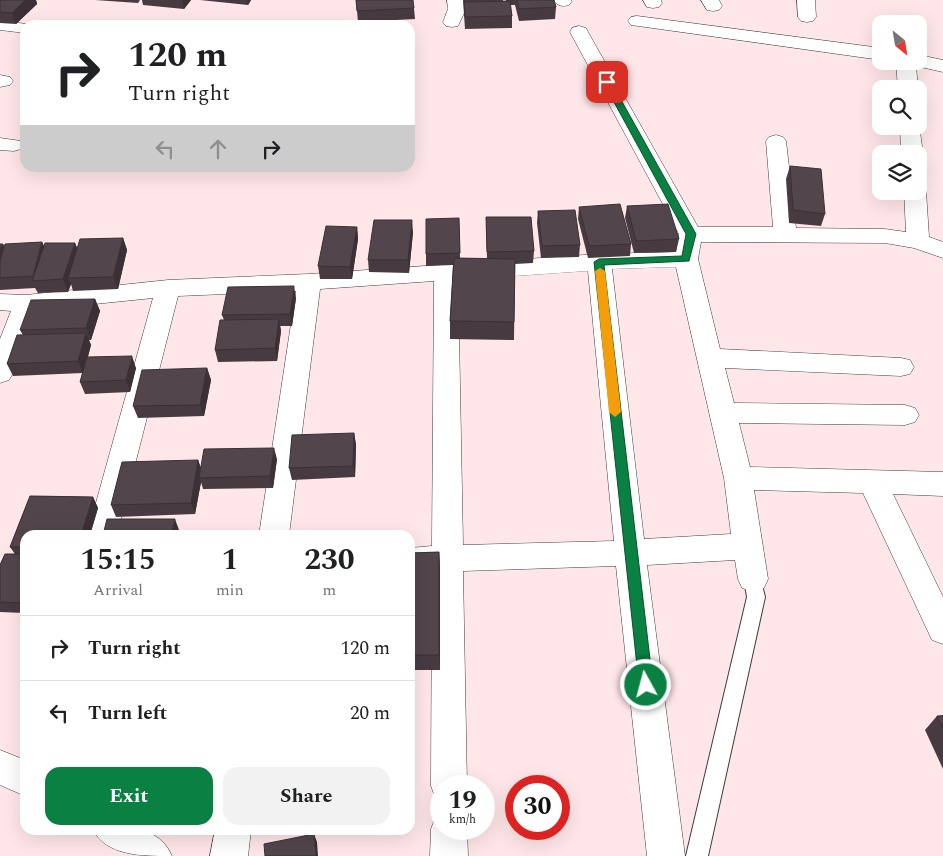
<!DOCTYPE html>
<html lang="en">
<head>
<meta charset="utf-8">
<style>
	:root { --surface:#fff; --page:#f2f2f2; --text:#202124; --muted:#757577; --line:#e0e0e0; --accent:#0b8043 }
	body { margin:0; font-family:Spectral,serif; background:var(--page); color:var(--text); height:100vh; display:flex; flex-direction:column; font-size:19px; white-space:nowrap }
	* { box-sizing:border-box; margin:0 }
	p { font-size:16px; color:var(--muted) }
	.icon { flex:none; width:28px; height:28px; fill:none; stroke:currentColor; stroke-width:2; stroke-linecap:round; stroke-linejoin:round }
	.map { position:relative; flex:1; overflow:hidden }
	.details { position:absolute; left:20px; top:530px; width:395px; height:305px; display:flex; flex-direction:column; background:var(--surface); border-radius:15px; box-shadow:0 5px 20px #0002 }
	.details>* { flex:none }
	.top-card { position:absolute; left:20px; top:20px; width:395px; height:152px; border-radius:15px; box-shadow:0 5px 20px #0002; background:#fff; color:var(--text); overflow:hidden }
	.needle { width:32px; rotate:150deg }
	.fabs { position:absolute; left:872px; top:15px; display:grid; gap:10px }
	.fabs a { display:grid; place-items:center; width:55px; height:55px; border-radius:10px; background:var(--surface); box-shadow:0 5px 20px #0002; font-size:25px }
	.speed { position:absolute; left:430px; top:775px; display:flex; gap:10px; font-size:25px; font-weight:700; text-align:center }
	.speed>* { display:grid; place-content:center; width:65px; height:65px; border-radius:50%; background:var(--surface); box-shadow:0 5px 20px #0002; line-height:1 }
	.speed small { font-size:12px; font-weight:400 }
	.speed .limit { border:8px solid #d22; background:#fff; color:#111 }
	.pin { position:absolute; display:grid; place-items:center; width:42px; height:42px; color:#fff; margin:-21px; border-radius:10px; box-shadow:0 2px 8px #0006 }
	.me { position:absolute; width:55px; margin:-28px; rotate:353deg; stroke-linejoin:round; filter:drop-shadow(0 0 4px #0008) }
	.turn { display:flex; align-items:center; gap:18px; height:105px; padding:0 25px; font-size:22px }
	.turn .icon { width:65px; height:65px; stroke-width:2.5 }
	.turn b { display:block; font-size:35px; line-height:42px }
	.lanes { display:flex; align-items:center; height:48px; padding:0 25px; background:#0003; justify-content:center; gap:25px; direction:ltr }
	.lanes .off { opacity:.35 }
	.eta { display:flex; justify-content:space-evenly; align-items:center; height:85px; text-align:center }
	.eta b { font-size:30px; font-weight:700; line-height:35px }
	.action { display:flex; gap:10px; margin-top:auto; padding:10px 25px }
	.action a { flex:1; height:58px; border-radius:15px; background:var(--accent); color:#fff; font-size:20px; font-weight:700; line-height:58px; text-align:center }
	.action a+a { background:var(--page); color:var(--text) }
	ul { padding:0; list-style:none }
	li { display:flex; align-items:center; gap:15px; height:65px; padding:0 25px; border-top:1px solid var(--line) }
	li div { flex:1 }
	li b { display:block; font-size:19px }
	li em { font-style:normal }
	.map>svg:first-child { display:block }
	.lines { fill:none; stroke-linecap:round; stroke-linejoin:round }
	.lane-casing { stroke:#3d3d3d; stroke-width:2 }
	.street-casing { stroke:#3d3d3d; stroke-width:1 }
	.lane { fill:#fff; fill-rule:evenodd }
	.street { fill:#fff; fill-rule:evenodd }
	.wall { fill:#473b41 }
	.shaded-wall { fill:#3a3035 }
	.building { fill:#53454c; stroke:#3a3035 }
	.route { fill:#0b8043; stroke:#07532c }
	.slow { fill:#f59e0b }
</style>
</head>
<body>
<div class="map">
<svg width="943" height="856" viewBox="0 0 943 856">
	<rect width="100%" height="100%" fill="#ffe6e9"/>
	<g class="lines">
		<g class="lane-casing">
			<path id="lane" d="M753,571L759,573L765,597L708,856H686L747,597L744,579L747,573Z"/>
		</g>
		<g class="street-casing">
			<g id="street">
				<path d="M447,0H465L466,9L458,26L452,27L446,26L443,22L448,9Z"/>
				<path d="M553,0H571L572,1L569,5C562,7 558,6 553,0Z"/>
				<path d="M643,0H661L662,3L659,7L653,8L647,7Z"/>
				<path d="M701,0H719L722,6L719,10L713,11L707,10Z"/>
				<path d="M797,0H815L816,17L813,21L807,22L801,21L798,17Z"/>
				<path d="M637,16L881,48V60L631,25L628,21L631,17Z"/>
				<path d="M0,20L32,25H25V33L0,30Z"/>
				<path d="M579,26L586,28L588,32L698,227H773L766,141L769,137L776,135L783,137L786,141L796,228L885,229L906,232L904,191H919V185L923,186L926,191L929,237L943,242V258L914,248L885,243L701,242L698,259L720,349L901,358L910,360L914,367L910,374L901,376L725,368L734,403L905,405L915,408L919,415L915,422L905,425L739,423L750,467L943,472V496L893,494L943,597V644L932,640L863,493L754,490L768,579L764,588L753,592L742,588L738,579L735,560L647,565L685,856H647L616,566L463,571L467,786H441V801L436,799L431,786L432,572L410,574V548L432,546L434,281L320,289L289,535H259L296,291L178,296L117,535H87L153,298L36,310L13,373L9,380L0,383V339L11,311L0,310V294L26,295L168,280L309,274L599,254L676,252L679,234L570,32L572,28ZM676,267L724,478L731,534L644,539L612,269ZM588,271L614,541L463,545L458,280Z"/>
				<path d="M919,55L943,60V72L916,66L918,89H898L896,61H919Z"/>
				<path d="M0,75L10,77L13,81L10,85L0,87Z"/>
				<path d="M919,124L923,154L919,159V154H901L900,126H919Z"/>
				<path d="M0,138L21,141L24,145L21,149L14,151L0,150Z"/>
				<path d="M0,750L25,760V796L0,785Z"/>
				<path d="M441,814V829H467L468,856H430L431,829L436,816Z"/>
				<path d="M93,830C124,830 157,822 172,856C141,856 107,856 93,830Z"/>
				<path d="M215,830H251L248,856H210Z"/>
			</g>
		</g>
		<use href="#lane" class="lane"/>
		<use href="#street" class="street"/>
	</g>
	<g class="wall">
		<path d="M0,0H36L37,4L16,24L0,23Z"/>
		<path d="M95,0H140L138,3Z"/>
		<path d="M142,0H191L184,9L143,5Z"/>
		<path d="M200,0H251L248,5Z"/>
		<path d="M356,0L414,8L415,19L358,22Z"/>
		<path d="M463,0H503V1H506V0H554L556,7L555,19L519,21L515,5H510L512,16V28L465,29Z"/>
		<path d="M790,166L825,214L821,226L789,223L786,179Z"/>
		<path d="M627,206L679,239L676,252L634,253L625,218Z"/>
		<path d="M579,207L631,244L630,256L588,258L578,219Z"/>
		<path d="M538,211L580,245L579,257L541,258L537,223Z"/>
		<path d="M486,217L534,251L533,263L515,264L514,340L450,339V321L453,265L426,266V254L459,218L460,258L487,259Z"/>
		<path d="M357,227L358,239L352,279H320L318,266Z"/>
		<path d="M413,232L409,273L369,272L368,260Z"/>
		<path d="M123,238L127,250L118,289L73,291L71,284L68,292L38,293L35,288L0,290V244H3L4,247L42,242L44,246L75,243L77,248Z"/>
		<path d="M296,298L292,326H280L281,331L277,361L218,362L215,350L224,320L222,315Z"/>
		<path d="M95,299L100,311L91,340H89L91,345L88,357L136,368L130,392L85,394L80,382L83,373L13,376L7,364L23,335L20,330Z"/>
		<path d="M207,368L211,380L204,416L138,418L133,406Z"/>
		<path d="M354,433L356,445L355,477L292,480L289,468Z"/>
		<path d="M277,459L273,488L203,489L201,482L195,514L116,517L111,505L198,460L201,468Z"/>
		<path d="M30,496L93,497L98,508L90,535H25V613L0,612V565L5,554H15L10,547Z"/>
		<path d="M439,552L440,568V670H410V553Z"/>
		<path d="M943,715V769L925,730L937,716Z"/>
	</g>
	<g class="shaded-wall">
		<path d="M25,0H36L37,4L16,24L12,13Z"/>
		<path d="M182,0H191L184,9Z"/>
		<path d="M247,0H251L248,5Z"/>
		<path d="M412,220L413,232L409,273L408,260Z"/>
		<path d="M357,227L358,239L352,279L350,267Z"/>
		<path d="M123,238L127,250L118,289L113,277Z"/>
		<path d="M42,242L47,254L35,281L33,276Z"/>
		<path d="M75,243L80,255L68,278L71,284L68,292L63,279Z"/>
		<path d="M3,244L9,256L0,276V251Z"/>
		<path d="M294,286L296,298L292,326L290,314Z"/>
		<path d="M95,299L100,311L91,340L86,328Z"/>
		<path d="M279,319L281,331L277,361L275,348Z"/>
		<path d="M86,333L91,345L83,373L78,361Z"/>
		<path d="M132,356L136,368L130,392L126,380Z"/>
		<path d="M207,368L211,380L204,416L200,405Z"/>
		<path d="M354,433L356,445L355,477L353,466Z"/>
		<path d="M274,448L277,459L273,488L270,476Z"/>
		<path d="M198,460L202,472L199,478L201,482L195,514L191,503Z"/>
		<path d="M93,497L98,508L90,535H81Z"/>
		<path d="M175,519L179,530L178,535H171Z"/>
		<path d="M439,552L440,568V670L439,655Z"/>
		<path d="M314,834L317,842L318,856H316Z"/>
	</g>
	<g class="building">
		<path d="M0,0H25L12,13L0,12Z"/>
		<path d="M356,0H413L414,8L357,11Z"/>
		<path d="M517,0H554L556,7L519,9Z"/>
		<path d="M510,1L512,16L465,17L464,2Z"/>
		<path d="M790,166L821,169L825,214L793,210Z"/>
		<path d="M620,204L631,244L589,246L579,207Z"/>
		<path d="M668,204L679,239L636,241L627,206Z"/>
		<path d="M575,210L580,245L542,246L538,211Z"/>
		<path d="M486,217H531L534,251L487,252Z"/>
		<path d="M459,218L460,253L426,254V219Z"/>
		<path d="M374,220H412L408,260H368Z"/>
		<path d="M326,226L357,227L350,267L318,266Z"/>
		<path d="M123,238L113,277L68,278L80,239Z"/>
		<path d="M42,242L33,276L0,278V261L5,244Z"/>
		<path d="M45,243H75L63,279L32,281Z"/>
		<path d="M0,244H3L0,251Z"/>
		<path d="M454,258L515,259L514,322L450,321Z"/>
		<path d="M294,286L290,314L222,315L228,287Z"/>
		<path d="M95,299L86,328L20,330L31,300Z"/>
		<path d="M279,319L275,348L215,350L220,320Z"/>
		<path d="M86,333L78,361L7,364L17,335Z"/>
		<path d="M132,356L126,380L80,382L87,357Z"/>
		<path d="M207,368L200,405L133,406L142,370Z"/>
		<path d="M354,433L353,466L289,468L292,435Z"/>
		<path d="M274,448L270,476L199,478L204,449Z"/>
		<path d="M198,460L191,503L111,505L122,462Z"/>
		<path d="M30,496L93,497L81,535H25V547H10Z"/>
		<path d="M107,519H175L171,535H103Z"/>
		<path d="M439,552V655H410V553Z"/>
		<path d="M5,554H25V603L0,602V565Z"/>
		<path d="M937,716H943V729Z"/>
		<path d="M314,834L316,856H265L264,844Z"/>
	</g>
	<path class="route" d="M607,80L611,82L696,234L689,261L604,265L653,685L651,690L646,692L641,690L639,685L594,262L599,259L682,256L686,234L603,82Z"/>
	<path class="slow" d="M600,268L605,271L621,412L615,417L609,412L595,271Z"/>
</svg>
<div class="fabs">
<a><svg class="needle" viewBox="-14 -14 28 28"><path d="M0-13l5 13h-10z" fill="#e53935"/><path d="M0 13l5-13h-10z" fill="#757577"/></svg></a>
<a><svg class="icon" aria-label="search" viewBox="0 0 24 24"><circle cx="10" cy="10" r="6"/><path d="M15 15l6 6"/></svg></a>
<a><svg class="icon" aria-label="layers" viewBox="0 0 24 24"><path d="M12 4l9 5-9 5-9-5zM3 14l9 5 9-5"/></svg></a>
</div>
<div class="speed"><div>19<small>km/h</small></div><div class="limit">30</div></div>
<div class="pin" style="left:607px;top:82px;background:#d93025"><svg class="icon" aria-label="arrive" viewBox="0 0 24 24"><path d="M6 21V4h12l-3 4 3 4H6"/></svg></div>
<svg class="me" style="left:646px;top:685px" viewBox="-20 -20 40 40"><circle r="17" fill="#0b8043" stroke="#fff" stroke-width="3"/><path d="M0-11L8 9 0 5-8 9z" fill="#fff"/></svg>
<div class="top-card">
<div class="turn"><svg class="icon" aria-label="right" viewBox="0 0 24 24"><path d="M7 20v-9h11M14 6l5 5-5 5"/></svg><div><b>120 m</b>Turn right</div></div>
<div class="lanes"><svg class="icon off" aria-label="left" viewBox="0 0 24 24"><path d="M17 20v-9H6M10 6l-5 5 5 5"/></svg><svg class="icon off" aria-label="ahead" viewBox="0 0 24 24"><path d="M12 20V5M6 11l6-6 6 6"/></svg><svg class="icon" aria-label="right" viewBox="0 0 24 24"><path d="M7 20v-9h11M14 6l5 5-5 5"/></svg></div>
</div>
<section class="details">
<div class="eta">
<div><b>15:15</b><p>Arrival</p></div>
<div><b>1</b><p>min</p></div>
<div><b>230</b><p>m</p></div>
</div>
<ul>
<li><svg class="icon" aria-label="right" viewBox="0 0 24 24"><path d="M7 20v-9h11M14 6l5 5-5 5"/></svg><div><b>Turn right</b></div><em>120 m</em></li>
<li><svg class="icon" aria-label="left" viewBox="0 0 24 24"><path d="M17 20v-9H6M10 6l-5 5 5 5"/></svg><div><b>Turn left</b></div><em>20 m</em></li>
</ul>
<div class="action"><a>Exit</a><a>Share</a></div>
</section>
</div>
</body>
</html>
